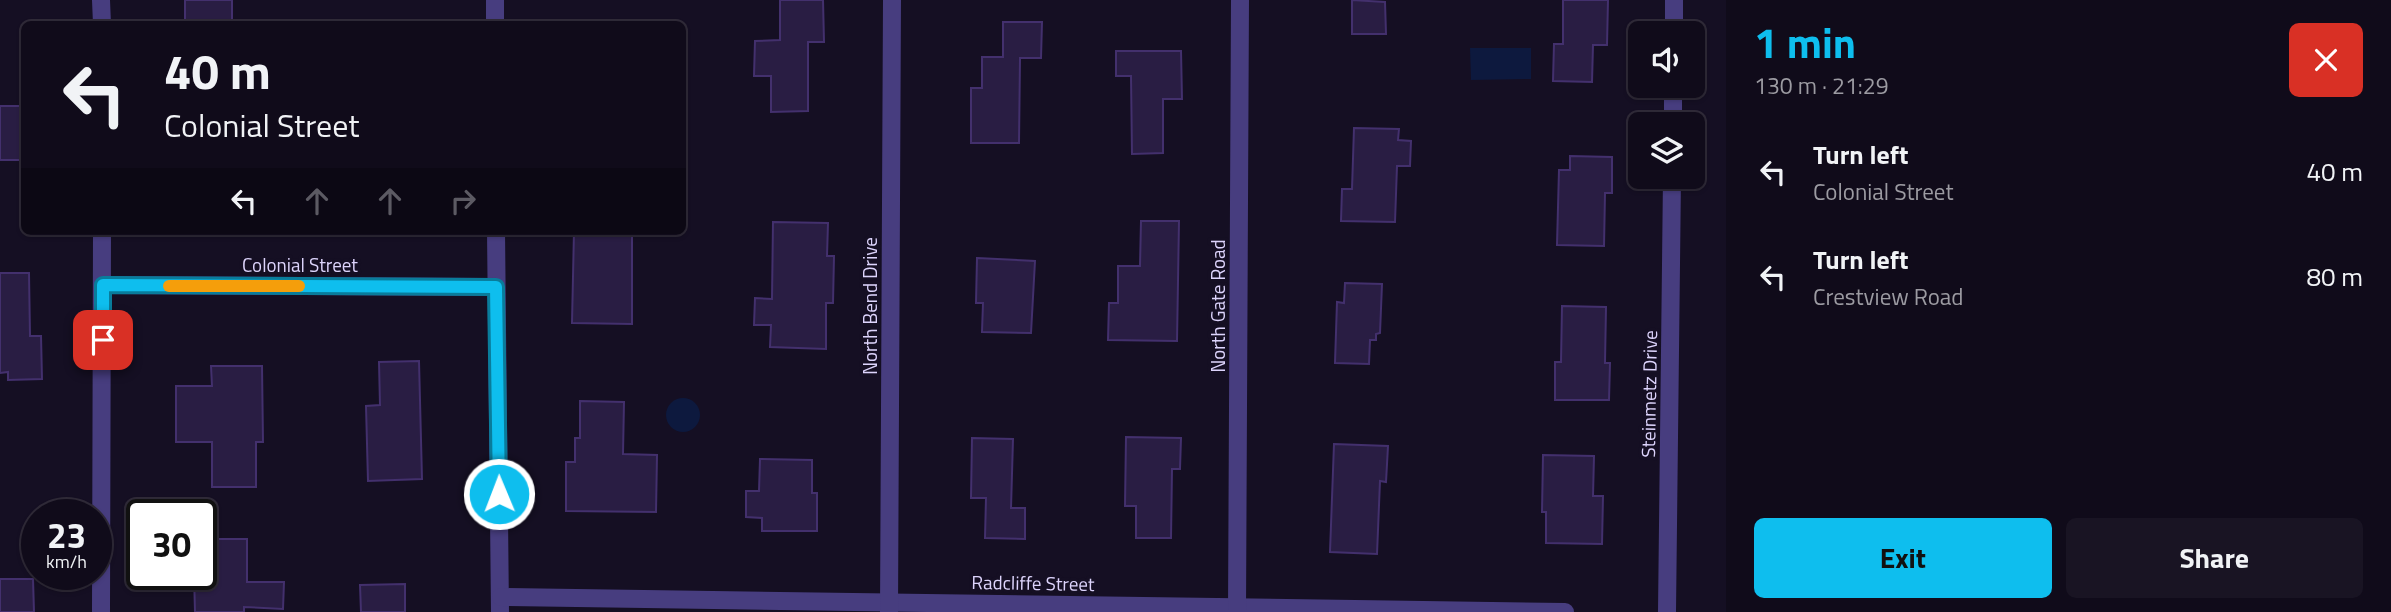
<!DOCTYPE html>
<html lang="en">
<head>
<meta charset="utf-8">
<style>
	:root { --surface:#100b1a; --page:#191423; --text:#f1f3f6; --muted:#9c9ba2; --line:#302b39; --accent:#0ebeee }
	body { margin:0; font-family:"Titillium Web",sans-serif; background:var(--page); color:var(--text); height:100vh; display:flex; flex-direction:column; font-size:26px; white-space:nowrap }
	* { box-sizing:border-box; margin:0 }
	p { font-size:23px; color:var(--muted) }
	.icon { flex:none; width:38px; height:38px; fill:none; stroke:currentColor; stroke-width:2; stroke-linecap:round; stroke-linejoin:round }
	.map { position:relative; flex:1; overflow:hidden }
	.details { display:flex; flex-direction:column; background:var(--surface); width:665px }
	.details>* { flex:none }
	.banner { position:absolute; left:21px; top:21px; width:665px; height:214px; border-radius:10px; box-shadow:0 2px 5px #0004,0 0 0 2px var(--line); background:#100b1a; color:var(--text); overflow:hidden }
	.fabs { position:absolute; left:1628px; top:21px; display:grid; gap:14px }
	.fabs a { display:grid; place-items:center; width:77px; height:77px; border-radius:10px; background:var(--surface); box-shadow:0 2px 5px #0004,0 0 0 2px var(--line); font-size:35px }
	.speed { position:absolute; left:21px; top:499px; display:flex; gap:14px; font-size:35px; font-weight:700; text-align:center }
	.speed>* { display:grid; place-content:center; width:91px; height:91px; border-radius:50%; background:var(--surface); box-shadow:0 2px 5px #0004,0 0 0 2px var(--line); line-height:1 }
	.speed small { font-size:18px; font-weight:400 }
	.speed .limit { border:4px solid #111; border-radius:10px; background:#fff; color:#111 }
	.pin { position:absolute; display:grid; place-items:center; width:60px; height:60px; color:#fff; margin:-30px; border-radius:14px; box-shadow:0 4px 10px #0006 }
	.me { position:absolute; width:77px; margin:-38px; rotate:359deg; stroke-linejoin:round; filter:drop-shadow(0 0 5px #0008) }
	.turn { display:flex; align-items:center; gap:24px; height:147px; padding:0 28px; font-size:32px }
	.turn .icon { width:91px; height:91px; stroke-width:2.5 }
	.turn b { display:block; font-size:49px; line-height:60px }
	.lanes { display:flex; align-items:center; height:66px; padding:0 28px; background:#0003; justify-content:center; gap:35px; direction:ltr }
	.lanes .off { opacity:.35 }
	.round { display:grid; place-items:center; flex:none; width:74px; height:74px; border-radius:10px; background:var(--page) }
	.head { display:flex; align-items:center; justify-content:space-between; height:119px; padding:0 28px }
	h1 { font-size:42px; font-weight:700; line-height:52px; color:var(--accent) }
	.action { display:flex; gap:14px; margin-top:auto; padding:14px 28px }
	.action a { flex:1; height:80px; border-radius:10px; background:var(--accent); color:#111; font-size:28px; font-weight:700; line-height:80px; text-align:center }
	.action a+a { background:var(--page); color:var(--text) }
	ul { padding:0; list-style:none }
	li { display:flex; align-items:center; gap:21px; height:105px; padding:0 28px }
	li div { flex:1 }
	li b { display:block; font-size:26px }
	li em { font-style:normal }
	main { display:flex; flex:1; min-height:0 }
	.map>svg:first-child { display:block }
	.water { fill:#0d193e }
	.building { fill:#291d43; stroke:#43306d; stroke-width:2 }
	.lines { fill:none; stroke-linecap:round; stroke-linejoin:round }
	.street { stroke:#473d7f; stroke-width:18 }
	.route-casing { stroke:#097c9b; stroke-width:18 }
	.route { stroke:#0ebeee; stroke-width:12 }
	.slow { stroke:#f59e0b; stroke-width:12 }
	.labels { text-anchor:middle; stroke-width:7; stroke-linejoin:round; paint-order:stroke }
	.street-label { font-size:19px; fill:#ddd4fc; stroke:#150f23 }
</style>
</head>
<body>
<main>
<div class="map">
<svg width="1726" height="612" viewBox="0 0 1726 612">
	<rect width="100%" height="100%" fill="#150f23"/>
	<g class="water">
		<path d="M1470,48H1531V79L1471,80Z"/>
		<circle cx="683" cy="415" r="17"/>
	</g>
	<g class="building">
		<rect x="185" y="0" width="47" height="24"/>
		<path d="M780,0H823L824,42H808V111L771,112V76H754L755,41L780,40Z"/>
		<path d="M1352,0L1385,2L1386,34H1352Z"/>
		<path d="M1563,0H1608L1607,45H1593L1592,82L1553,81L1554,44H1563Z"/>
		<path d="M1003,22H1042L1041,58H1020L1019,143H971V88H982V57H1003Z"/>
		<path d="M1116,51H1181L1182,99H1163V153L1132,154L1131,76H1116Z"/>
		<rect x="0" y="106" width="24" height="54"/>
		<path d="M1354,128L1399,129L1398,140L1411,141L1410,166H1397L1395,222L1341,221L1342,189H1352Z"/>
		<path d="M1570,156L1612,157V193H1605L1604,246L1557,245L1559,170H1570Z"/>
		<path d="M1141,221H1179L1177,341L1108,340L1109,303H1118V266H1140Z"/>
		<path d="M773,222L828,223L827,256H834L833,303H826V349L770,347L771,325H754L755,298L772,299Z"/>
		<path d="M574,231H632V324L572,323Z"/>
		<path d="M977,258L1035,261L1031,333L982,332L983,303H976Z"/>
		<path d="M0,273H29L30,336H41L42,379L8,380V372L0,373Z"/>
		<path d="M1345,283L1382,284L1380,333L1376,334V340H1370L1369,364L1335,363L1337,302L1344,303Z"/>
		<path d="M1562,306L1606,307L1605,363H1610L1609,400H1555V362H1561Z"/>
		<path d="M419,361L422,479L368,481L366,406L380,405L379,362Z"/>
		<path d="M211,366H262L263,442H256V487H212V442H176V386H212Z"/>
		<path d="M580,401L624,402L623,454L657,455L656,512L566,511V462H575V438H580Z"/>
		<path d="M1126,437L1181,438L1180,469H1172L1171,538H1136V506H1125Z"/>
		<path d="M972,438L1013,439L1011,508H1025V539L985,538L986,498H971Z"/>
		<path d="M1334,444L1388,446L1386,482L1380,481L1377,554L1330,552Z"/>
		<path d="M1543,455L1594,456L1593,496H1603L1602,544L1546,543V512H1542Z"/>
		<path d="M760,459L812,460V493H817V531H762V518L746,517V491H759Z"/>
		<path d="M201,539H247V582H284L283,609L244,607V612H195L194,574H201Z"/>
		<path d="M0,579H33L34,612H0Z"/>
		<path d="M405,584V612H361L360,585Z"/>
	</g>
	<g class="lines">
		<g class="street">
			<path d="M101,0L102,24"/>
			<path d="M495,0V24"/>
			<path d="M1674,33V0"/>
			<path d="M1673,124V86"/>
			<path d="M496,231L500,612"/>
			<path d="M103,285L496,287"/>
			<path d="M501,597L1565,612"/>
			<path d="M101,612L102,231"/>
			<path d="M889,612L892,0"/>
			<path d="M1237,612L1240,0"/>
			<path d="M1667,612L1672,177"/>
		</g>
	</g>
	<g class="lines">
		<g class="route-casing">
			<path id="route" d="M103,340V285L496,287L499,494"/>
		</g>
		<use href="#route" class="route"/>
		<path class="slow" d="M169,286H299"/>
	</g>
	<g class="labels">
		<g class="street-label">
			<text x="300" y="272">Colonial Street</text>
			<text transform="translate(870 306) rotate(-90)" y="7">North Bend Drive</text>
			<text transform="translate(1218 306) rotate(-90)" y="7">North Gate Road</text>
			<text transform="translate(1649 394) rotate(-89)" y="7">Steinmetz Drive</text>
			<text transform="translate(1033 583) rotate(1)" y="7">Radcliffe Street</text>
		</g>
	</g>
</svg>
<div class="fabs">
<a><svg class="icon" aria-label="sound" viewBox="0 0 24 24"><path d="M4 9h4l5-4v14l-5-4H4zM17 9q2 3 0 6"/></svg></a>
<a><svg class="icon" aria-label="layers" viewBox="0 0 24 24"><path d="M12 4l9 5-9 5-9-5zM3 14l9 5 9-5"/></svg></a>
</div>
<div class="speed"><div>23<small>km/h</small></div><div class="limit">30</div></div>
<div class="pin" style="left:103px;top:340px;background:#d93025"><svg class="icon" aria-label="arrive" viewBox="0 0 24 24"><path d="M6 21V4h12l-3 4 3 4H6"/></svg></div>
<svg class="me" style="left:499px;top:494px" viewBox="-20 -20 40 40"><circle r="17" fill="#0ebeee" stroke="#fff" stroke-width="3"/><path d="M0-11L8 9 0 5-8 9z" fill="#fff"/></svg>
<div class="banner">
<div class="turn"><svg class="icon" aria-label="left" viewBox="0 0 24 24"><path d="M17 20v-9H6M10 6l-5 5 5 5"/></svg><div><b>40 m</b>Colonial Street</div></div>
<div class="lanes"><svg class="icon" aria-label="left" viewBox="0 0 24 24"><path d="M17 20v-9H6M10 6l-5 5 5 5"/></svg><svg class="icon off" aria-label="ahead" viewBox="0 0 24 24"><path d="M12 20V5M6 11l6-6 6 6"/></svg><svg class="icon off" aria-label="ahead" viewBox="0 0 24 24"><path d="M12 20V5M6 11l6-6 6 6"/></svg><svg class="icon off" aria-label="right" viewBox="0 0 24 24"><path d="M7 20v-9h11M14 6l5 5-5 5"/></svg></div>
</div>
</div>
<section class="details">
<div class="head"><div><h1>1 min</h1><p>130 m · 21:29</p></div><a class="round" style="background:#d93025;color:#fff"><svg class="icon" aria-label="close" viewBox="0 0 24 24"><path d="M6 6l12 12M18 6L6 18"/></svg></a></div>
<ul>
<li><svg class="icon" aria-label="left" viewBox="0 0 24 24"><path d="M17 20v-9H6M10 6l-5 5 5 5"/></svg><div><b>Turn left</b><p>Colonial Street</p></div><em>40 m</em></li>
<li><svg class="icon" aria-label="left" viewBox="0 0 24 24"><path d="M17 20v-9H6M10 6l-5 5 5 5"/></svg><div><b>Turn left</b><p>Crestview Road</p></div><em>80 m</em></li>
</ul>
<div class="action"><a>Exit</a><a>Share</a></div>
</section>
</main>
</body>
</html>
